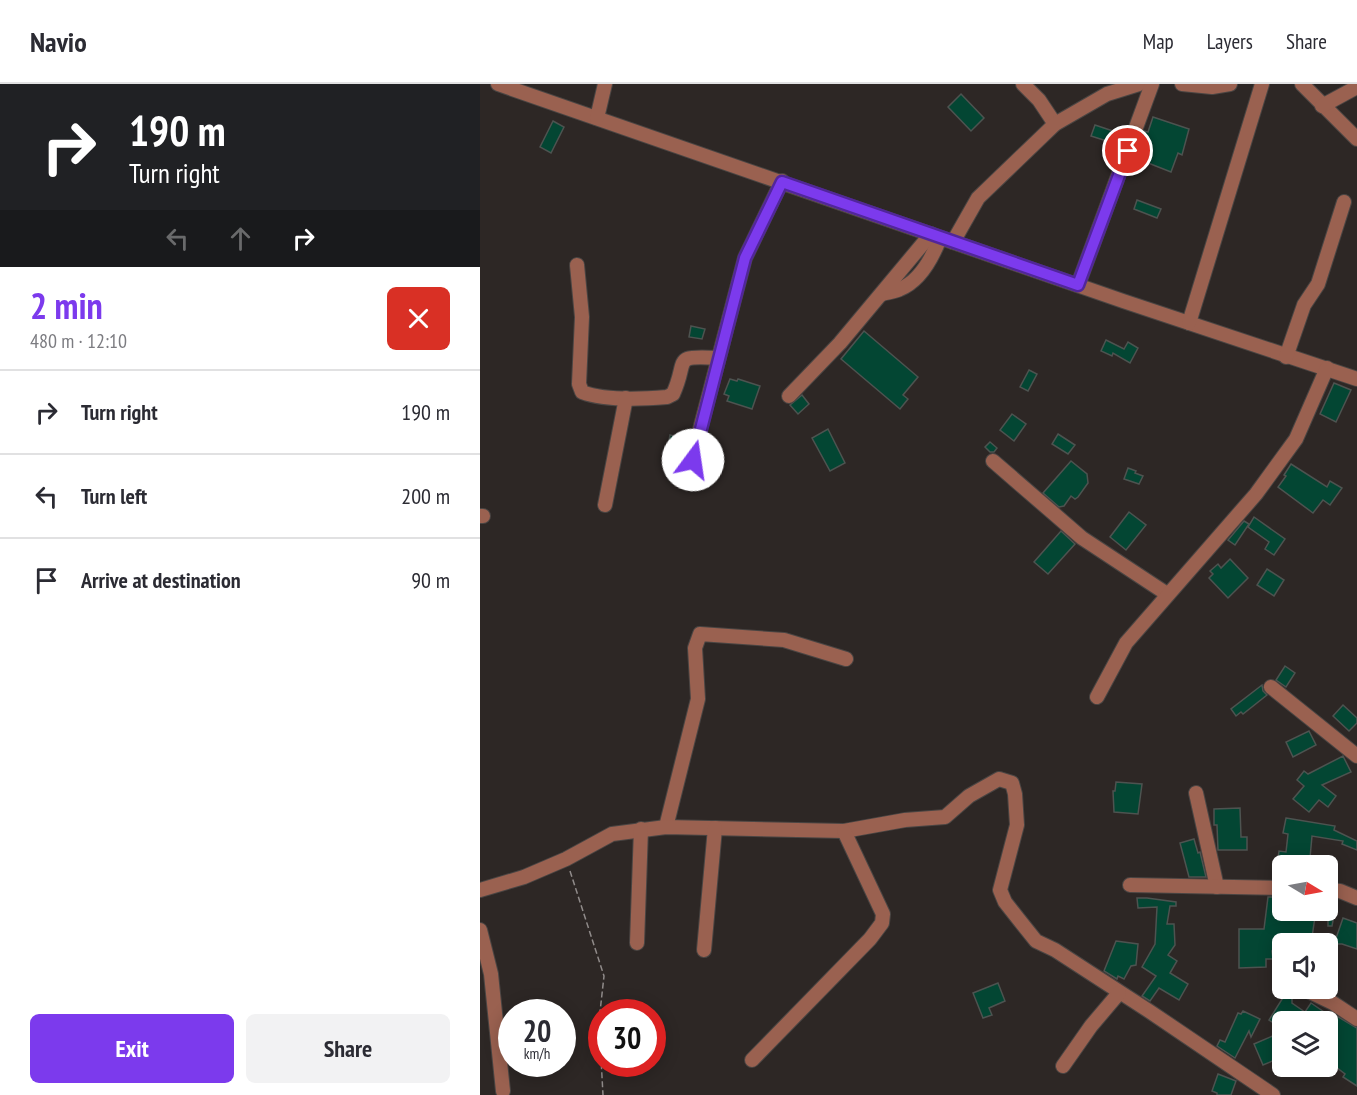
<!DOCTYPE html>
<html lang="en">
<head>
<meta charset="utf-8">
<style>
	:root { --surface:#fff; --page:#f2f2f3; --text:#2b2b33; --muted:#7c7c81; --line:#e1e1e2; --accent:#7c3aed }
	body { margin:0; font-family:"PT Sans Narrow",sans-serif; background:var(--page); color:var(--text); height:100vh; display:flex; flex-direction:column; font-size:22px; white-space:nowrap }
	* { box-sizing:border-box; margin:0 }
	p { font-size:20px; color:var(--muted) }
	.icon { flex:none; width:33px; height:33px; fill:none; stroke:currentColor; stroke-width:2; stroke-linecap:round; stroke-linejoin:round }
	.map { position:relative; flex:1; overflow:hidden }
	.panel { display:flex; flex-direction:column; background:var(--surface); width:480px }
	.panel>* { flex:none }
	.guide { background:#202124; color:#fff; overflow:hidden }
	.needle { width:39px; rotate:100deg }
	.fabs { position:absolute; left:792px; top:771px; display:grid; gap:12px }
	.fabs a { display:grid; place-items:center; width:66px; height:66px; border-radius:9px; background:var(--surface); box-shadow:0 3px 15px #0003; font-size:30px }
	.speed { position:absolute; left:18px; top:915px; display:flex; gap:12px; font-size:30px; font-weight:700; text-align:center }
	.speed>* { display:grid; place-content:center; width:78px; height:78px; border-radius:50%; background:var(--surface); box-shadow:0 3px 15px #0003; line-height:1 }
	.speed small { font-size:15px; font-weight:400 }
	.speed .limit { border:9px solid #d22; background:#fff; color:#111 }
	.pin { position:absolute; display:grid; place-items:center; width:51px; height:51px; color:#fff; margin:-26px; border:3px solid #fff; border-radius:50%; box-shadow:0 2px 6px #0007 }
	.me { position:absolute; width:66px; margin:-33px; rotate:14deg; stroke-linejoin:round; filter:drop-shadow(0 0 4px #0008) }
	.turn { display:flex; align-items:center; gap:21px; height:126px; padding:0 30px; font-size:27px }
	.turn .icon { width:78px; height:78px; stroke-width:2.5 }
	.turn b { display:block; font-size:42px; line-height:51px }
	.lanes { display:flex; align-items:center; height:57px; padding:0 30px; background:#0003; justify-content:center; gap:30px; direction:ltr }
	.lanes .off { opacity:.35 }
	.round { display:grid; place-items:center; flex:none; width:63px; height:63px; border-radius:9px; background:var(--page) }
	.overview { display:flex; align-items:center; justify-content:space-between; height:102px; padding:0 30px }
	h1 { font-size:36px; font-weight:700; line-height:45px; color:var(--accent) }
	.action { display:flex; gap:12px; margin-top:auto; padding:12px 30px }
	.action a { flex:1; height:69px; border-radius:9px; background:var(--accent); color:#fff; font-size:24px; font-weight:700; line-height:69px; text-align:center }
	.action a+a { background:var(--page); color:var(--text) }
	ul { padding:0; list-style:none }
	li { display:flex; align-items:center; gap:18px; height:84px; padding:0 30px; border-top:2px solid var(--line) }
	li div { flex:1 }
	li b { display:block; font-size:22px }
	li em { font-style:normal }
	header { display:flex; align-items:center; gap:36px; box-sizing:border-box; height:84px; padding:0 30px; background:var(--surface); border-bottom:2px solid var(--line) }
	header strong { font-size:28px }
	nav { display:flex; gap:33px; margin-inline-start:auto; font-size:21px }
	main { display:flex; flex:1; min-height:0 }
	.map>svg:first-child { display:block }
	.building { fill:#034633; stroke:#4d5350; stroke-width:1.5 }
	.lines { fill:none; stroke-linecap:round; stroke-linejoin:round }
	.minor-casing { stroke:#4a4543; stroke-width:16 }
	.path { stroke:#908b8a; stroke-width:1.5; stroke-dasharray:6 3; stroke-linecap:butt }
	.minor { stroke:#9a6150; stroke-width:14 }
	.route-casing { stroke:#51269a; stroke-width:15 }
	.route { stroke:#7c3aed; stroke-width:10 }
</style>
</head>
<body>
<header>
<strong>Navio</strong>
<nav><a>Map</a><a>Layers</a><a>Share</a></nav>
</header>
<main>
<section class="panel">
<div class="guide">
<div class="turn"><svg class="icon" aria-label="right" viewBox="0 0 24 24"><path d="M7 20v-9h11M14 6l5 5-5 5"/></svg><div><b>190 m</b>Turn right</div></div>
<div class="lanes"><svg class="icon off" aria-label="left" viewBox="0 0 24 24"><path d="M17 20v-9H6M10 6l-5 5 5 5"/></svg><svg class="icon off" aria-label="ahead" viewBox="0 0 24 24"><path d="M12 20V5M6 11l6-6 6 6"/></svg><svg class="icon" aria-label="right" viewBox="0 0 24 24"><path d="M7 20v-9h11M14 6l5 5-5 5"/></svg></div>
</div>
<div class="overview"><div><h1>2 min</h1><p>480 m · 12:10</p></div><a class="round" style="background:#d93025;color:#fff"><svg class="icon" aria-label="close" viewBox="0 0 24 24"><path d="M6 6l12 12M18 6L6 18"/></svg></a></div>
<ul>
<li><svg class="icon" aria-label="right" viewBox="0 0 24 24"><path d="M7 20v-9h11M14 6l5 5-5 5"/></svg><div><b>Turn right</b></div><em>190 m</em></li>
<li><svg class="icon" aria-label="left" viewBox="0 0 24 24"><path d="M17 20v-9H6M10 6l-5 5 5 5"/></svg><div><b>Turn left</b></div><em>200 m</em></li>
<li><svg class="icon" aria-label="arrive" viewBox="0 0 24 24"><path d="M6 21V4h12l-3 4 3 4H6"/></svg><div><b>Arrive at destination</b></div><em>90 m</em></li>
</ul>
<div class="action"><a>Exit</a><a>Share</a></div>
</section>
<div class="map">
<svg width="877" height="1011" viewBox="0 0 877 1011">
	<rect width="100%" height="100%" fill="#2d2725"/>
	<g class="building">
		<path d="M481,10L504,34L491,47L468,23Z"/>
		<path d="M673,33L709,45L702,71L698,69L691,88L658,75L664,59L660,57L664,47L668,48Z"/>
		<path d="M73,37L84,43L71,69L60,63Z"/>
		<path d="M615,41L636,48L633,59L611,52Z"/>
		<path d="M657,116L681,125L677,134L654,125Z"/>
		<path d="M211,242L225,245L222,255L209,253Z"/>
		<path d="M384,247L438,293L423,311L428,315L420,325L361,275Z"/>
		<path d="M626,256L644,265L648,258L658,264L650,279L633,269L632,272L621,267Z"/>
		<path d="M549,286L557,290L548,307L540,303Z"/>
		<path d="M250,295L257,297L258,295L280,302L272,325L247,317L249,312L244,310Z"/>
		<path d="M854,299L871,306L856,338L840,330Z"/>
		<path d="M322,311L329,320L318,330L310,321Z"/>
		<path d="M532,330L546,340L534,357L520,346Z"/>
		<path d="M348,345L365,379L350,387L332,354Z"/>
		<path d="M578,350L595,361L588,370L572,360Z"/>
		<path d="M190,351L208,355L203,376L186,372Z"/>
		<path d="M510,358L517,364L514,368H510L505,363Z"/>
		<path d="M591,377L607,390L608,399L598,413L595,415L591,412L584,422L579,423L563,409Z"/>
		<path d="M811,380L847,403L850,397L862,404L850,421L843,416L833,429L798,403L806,392L804,391Z"/>
		<path d="M648,384L656,387L655,389L663,392L659,400L644,395Z"/>
		<path d="M649,428L666,441L646,466L630,453Z"/>
		<path d="M774,433L805,455L794,471L785,465L789,458L768,443Z"/>
		<path d="M764,437L769,440L755,461L748,456Z"/>
		<path d="M581,447L595,460L568,490L554,478Z"/>
		<path d="M750,475L768,494L748,514L729,494L733,490L730,487L738,480L741,484Z"/>
		<path d="M787,485L804,496L794,512L777,501Z"/>
		<path d="M805,582L815,589L806,603L796,596Z"/>
		<path d="M782,601L783,607L787,611L763,630L761,628L756,632L751,625Z"/>
		<path d="M863,621L877,634V639L869,647L853,632Z"/>
		<path d="M829,647L836,661L813,673L806,658Z"/>
		<path d="M863,672L871,688L842,701L856,712L848,723L839,716L829,728L813,715L824,702L817,696L824,687L828,690Z"/>
		<path d="M636,698L662,700L658,730L634,728L633,707H635Z"/>
		<path d="M760,724L761,753H767V766H738L737,741H734V725Z"/>
		<path d="M806,734L855,742L854,746L877,757V766L862,760L863,757L832,752L830,774L818,772L817,782H797L799,767L806,768L808,750L803,749Z"/>
		<path d="M714,755L718,769L720,768L726,793H709L700,759Z"/>
		<path d="M788,813H802V826H836L831,860H797L798,867H792L793,875H786V883L759,884V845H784Z"/>
		<path d="M657,814H667L696,818V822H690L687,840H694L695,861L688,871L697,877L690,889L708,900L699,916L679,904L670,917L662,912L676,892L662,883L675,860L677,823L658,824Z"/>
		<path d="M848,815L857,816L852,842H848Z"/>
		<path d="M863,834L877,839V865L862,860H854Z"/>
		<path d="M636,857L658,860L656,881L651,882L644,895L638,892L637,895L624,887Z"/>
		<path d="M518,899L525,917L509,924L512,931L503,934L493,909Z"/>
		<path d="M809,904H812V919L825,928L831,919L853,934L855,931L877,944V1002L863,993L865,990L848,977V938H802V945L789,936Z"/>
		<path d="M763,927L780,935L771,953L769,947L755,974L737,962L740,956L745,958L758,929L761,930Z"/>
		<path d="M802,948V973L783,981L774,960Z"/>
		<path d="M738,990L756,997L751,1011H737V1009L732,1007Z"/>
	</g>
	<g class="lines">
		<g class="minor-casing">
			<g id="minor">
				<path d="M18,0L643,217L877,295"/>
				<path d="M543,0L559,16L575,40"/>
				<path d="M702,0L732,3L750,0"/>
				<path d="M822,0L877,55"/>
				<path d="M842,22L877,3"/>
				<path d="M117,34L125,0"/>
				<path d="M473,158L498,114L575,40L627,10L659,0"/>
				<path d="M97,181L102,233L99,300L102,308C125,317 163,315 187,313L193,310C209,276 190,271 238,274"/>
				<path d="M598,201L672,0"/>
				<path d="M402,210C408,208 415,208 420,205C440,197 453,172 460,154"/>
				<path d="M709,239L782,0"/>
				<path d="M806,273L824,221L838,200L864,118"/>
				<path d="M309,312L360,259L451,150"/>
				<path d="M212,376L265,174L302,97"/>
				<path d="M513,377L602,454L687,510"/>
				<path d="M125,421L146,314"/>
				<path d="M0,432H3"/>
				<path d="M791,603L877,672"/>
				<path d="M617,613L646,559L776,410L816,355L847,284"/>
				<path d="M716,709L737,803"/>
				<path d="M186,743L218,615L215,564L220,550L304,556L366,575"/>
				<path d="M650,801L802,804"/>
				<path d="M0,806L44,793L86,775L132,750L186,743L364,747L425,736L465,733L489,712L519,695L532,699L535,710L537,741L520,806L525,818L540,837L556,857L575,866L669,927L793,1011"/>
				<path d="M848,806L860,807L877,814"/>
				<path d="M0,846L11,890L23,1007"/>
				<path d="M157,859L161,745"/>
				<path d="M224,866L235,744"/>
				<path d="M828,907L853,919L877,935"/>
				<path d="M272,976L390,855L402,839L403,830L364,747"/>
				<path d="M583,982L611,942L639,909"/>
			</g>
		</g>
		<path class="path" d="M90,787L124,892L119,937L123,1011"/>
		<use href="#minor" class="minor"/>
	</g>
	<g class="lines">
		<g class="route-casing">
			<path id="route" d="M213,376L265,174L302,98L598,201L648,67"/>
		</g>
		<use href="#route" class="route"/>
	</g>
</svg>
<div class="fabs">
<a><svg class="needle" viewBox="-14 -14 28 28"><path d="M0-13l5 13h-10z" fill="#e53935"/><path d="M0 13l5-13h-10z" fill="#7c7c81"/></svg></a>
<a><svg class="icon" aria-label="sound" viewBox="0 0 24 24"><path d="M4 9h4l5-4v14l-5-4H4zM17 9q2 3 0 6"/></svg></a>
<a><svg class="icon" aria-label="layers" viewBox="0 0 24 24"><path d="M12 4l9 5-9 5-9-5zM3 14l9 5 9-5"/></svg></a>
</div>
<div class="speed"><div>20<small>km/h</small></div><div class="limit">30</div></div>
<div class="pin" style="left:648px;top:67px;background:#d93025"><svg class="icon" aria-label="arrive" viewBox="0 0 24 24"><path d="M6 21V4h12l-3 4 3 4H6"/></svg></div>
<svg class="me" style="left:213px;top:376px" viewBox="-20 -20 40 40"><circle r="19" fill="#fff"/><path d="M0-13L10 11 0 6-10 11z" fill="#7c3aed"/></svg>
</div>
</main>
</body>
</html>
